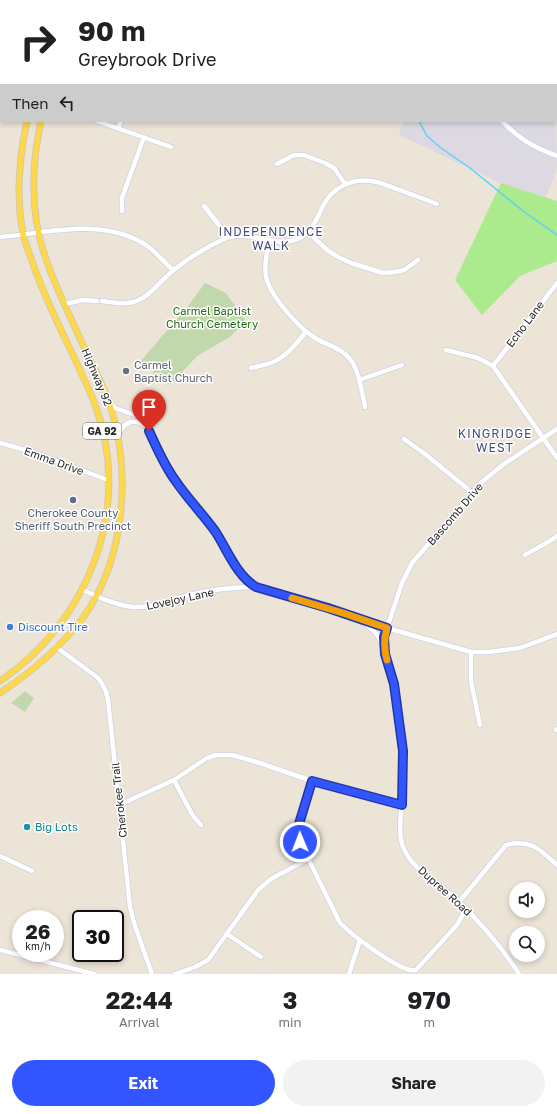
<!DOCTYPE html>
<html lang="en">
<head>
<meta charset="utf-8">
<style>
	:root { --surface:#fff; --page:#f2f2f2; --text:#202124; --muted:#757577; --accent:#3255ff }
	body { margin:0; font-family:"Golos Text",sans-serif; background:var(--page); color:var(--text); height:100vh; display:flex; flex-direction:column; font-size:15px; white-space:nowrap }
	* { box-sizing:border-box; margin:0 }
	p { font-size:13px; color:var(--muted) }
	.icon { flex:none; width:22px; height:22px; fill:none; stroke:currentColor; stroke-width:2; stroke-linecap:round; stroke-linejoin:round }
	.map { position:relative; height:974px; overflow:hidden }
	.details { display:flex; flex-direction:column; background:var(--surface); flex:1 }
	.details>* { flex:none }
	.hud { position:absolute; left:0px; top:0px; width:557px; height:122px; box-shadow:0 2px 6px #0003; background:#fff; color:var(--text); overflow:hidden }
	.fabs { position:absolute; left:509px; top:882px; display:grid; gap:8px }
	.fabs a { display:grid; place-items:center; width:36px; height:36px; border-radius:50%; background:var(--surface); box-shadow:0 2px 6px #0003; font-size:20px }
	.speed { position:absolute; left:12px; top:910px; display:flex; gap:8px; font-size:20px; font-weight:700; text-align:center }
	.speed>* { display:grid; place-content:center; width:52px; height:52px; border-radius:50%; background:var(--surface); box-shadow:0 2px 6px #0003; line-height:1 }
	.speed small { font-size:10px; font-weight:400 }
	.speed .limit { border:2px solid #111; border-radius:6px; background:#fff; color:#111 }
	.pin { position:absolute; display:grid; place-items:center; width:34px; height:34px; color:#fff; margin:-41px -17px; border-radius:50% 50% 50% 0; rotate:-45deg; box-shadow:0 0 4px #0007 }
	.pin .icon { rotate:45deg }
	.me { position:absolute; width:44px; margin:-22px; rotate:359deg; stroke-linejoin:round; filter:drop-shadow(0 0 3px #0008) }
	.turn { display:flex; align-items:center; gap:14px; height:84px; padding:0 12px; font-size:18px }
	.turn .icon { width:52px; height:52px; stroke-width:2.5 }
	.turn b { display:block; font-size:28px; line-height:34px }
	.then { display:flex; align-items:center; height:38px; padding:0 12px; background:#0003; gap:8px; font-size:15px }
	.eta { display:flex; justify-content:space-evenly; align-items:center; height:68px; text-align:center }
	.eta b { font-size:24px; font-weight:700; line-height:28px }
	.button { display:flex; gap:8px; margin-top:auto; padding:8px 12px }
	.button a { flex:1; height:46px; border-radius:24px; background:var(--accent); color:#fff; font-size:16px; font-weight:700; line-height:46px; text-align:center }
	.button a+a { background:var(--page); color:var(--text) }
	.map>svg:first-child { display:block }
	.industrial { fill:#dcd9e3 }
	.green { fill:#abea8d }
	.cemetery { fill:#c1d8ad }
	.lines { fill:none; stroke-linecap:round; stroke-linejoin:round }
	.stream { stroke:#5ecffb; stroke-width:1.5 }
	.minor-casing { stroke:#cdd1e3; stroke-width:6 }
	.major-casing { stroke:#c7c7c7; stroke-width:7 }
	.minor { stroke:#fff; stroke-width:4.5 }
	.major { stroke:#ffd74a; stroke-width:5.5 }
	.route-casing { stroke:#2037a6; stroke-width:10 }
	.route { stroke:#3255ff; stroke-width:7 }
	.slow { stroke:#f59e0b; stroke-width:7 }
	.worship-dot { fill:#6b7280; stroke:#fff; stroke-width:1.5 }
	.service-dot { fill:#5c6f8a; stroke:#fff; stroke-width:1.5 }
	.shop-dot { fill:#3f7fe0; stroke:#fff; stroke-width:1.5 }
	.culture-dot { fill:#0f9aa8; stroke:#fff; stroke-width:1.5 }
	.labels { text-anchor:middle; stroke-width:3; stroke-linejoin:round; paint-order:stroke }
	.shield { fill:#fff; stroke:#686868; stroke-width:1 }
	.shield-label { font-size:10px; font-weight:bold; fill:#282828 }
	.park-label { font-size:11px; fill:#236b12; stroke:#fff }
	.street-label { font-size:11px; fill:#282828; stroke:#fff }
	.worship-label { font-size:11px; fill:#5b616d; stroke:#fff; text-anchor:start }
	.service-label { font-size:11px; fill:#4e5e75; stroke:#fff }
	.shop-label { font-size:11px; fill:#366cbe; stroke:#fff; text-anchor:start }
	.culture-label { font-size:11px; fill:#0d838f; stroke:#fff; text-anchor:start }
	.neighbourhood-label { font-size:12px; letter-spacing:1px; fill:#444d7d; stroke:#fff }
</style>
</head>
<body>
<div class="map">
<svg width="557" height="974" viewBox="0 0 557 974">
	<rect width="100%" height="100%" fill="#ece4d7"/>
	<g class="industrial">
		<path d="M94,0H259L246,1Z"/>
		<path d="M267,0H557V13L556,17V1Z"/>
		<path d="M556,101L557,169L546,197L501,183L399,135L403,121H556Z"/>
	</g>
	<path class="green" d="M501,183L557,201V261L520,276L482,315L455,280Z"/>
	<g class="cemetery">
		<path d="M205,283L226,293L246,321L230,337L197,356L171,384L158,381V378L152,377L155,366L140,362L188,306Z"/>
		<path d="M25,691L34,698L25,712L11,703Z"/>
	</g>
	<g class="lines">
		<g class="stream">
			<path d="M393,1V0"/>
			<path d="M419,121L427,136L441,148L470,168L523,211L557,235"/>
		</g>
		<g class="minor-casing">
			<g id="minor">
				<path d="M7,0L9,1"/>
				<path d="M452,0V1"/>
				<path d="M0,78L1,79"/>
				<path d="M97,121L171,147"/>
				<path d="M502,121C519,139 533,147 557,156"/>
				<path d="M118,128L121,121"/>
				<path d="M277,164L294,155H304L325,163L334,168L345,184"/>
				<path d="M204,206L219,225L226,238"/>
				<path d="M122,211V198L144,137"/>
				<path d="M308,232L327,250L338,257L351,263L383,273L395,272L404,270L418,260"/>
				<path d="M0,237C49,233 102,217 146,245C156,252 164,262 173,270"/>
				<path d="M270,240C267,252 264,264 266,276C269,295 299,328 315,338C326,345 340,347 349,358C359,368 362,393 365,407"/>
				<path d="M102,301C110,302 118,304 126,303C148,302 159,281 175,269C190,257 207,247 224,239C249,228 274,249 298,239C312,233 317,218 323,206C332,188 351,178 371,181C381,182 390,187 400,190C412,195 425,199 437,204"/>
				<path d="M65,304L83,300L97,301"/>
				<path d="M446,350L478,358L493,366L557,458"/>
				<path d="M493,366L557,283"/>
				<path d="M251,368C258,366 266,365 273,362C287,356 297,343 306,332"/>
				<path d="M359,380L402,365"/>
				<path d="M110,403L115,408L135,415L143,421L163,461L175,480L211,525L241,573L250,582L256,587L328,608L387,628L471,652H489L520,648L557,634"/>
				<path d="M118,437C122,423 133,417 145,426"/>
				<path d="M404,439L425,454L474,494"/>
				<path d="M0,443L29,451L108,480"/>
				<path d="M525,555C536,548 547,544 557,536"/>
				<path d="M83,590C99,597 116,606 135,607C152,608 169,601 186,596C208,590 233,587 256,587"/>
				<path d="M361,621C368,626 375,631 379,638C384,646 386,657 389,666C397,693 401,722 403,750C404,764 403,779 403,793C402,810 397,830 403,847C412,870 438,882 455,898C480,922 500,944 519,974"/>
				<path d="M56,647L97,677C106,687 108,697 109,709L130,907L135,926L152,974"/>
				<path d="M385,649L384,637L402,583L412,563L483,481L504,464L557,429"/>
				<path d="M471,652V681L480,725"/>
				<path d="M556,730L557,729"/>
				<path d="M174,780L193,816L201,825"/>
				<path d="M312,781L299,824L300,842L340,923C351,934 402,974 416,970L456,926L466,910"/>
				<path d="M119,805L174,780L207,758L216,755H232L260,763L312,781L402,805"/>
				<path d="M0,856L32,871"/>
				<path d="M459,902L506,845C530,839 540,849 557,865"/>
				<path d="M227,934L261,957"/>
				<path d="M0,950L94,974"/>
				<path d="M175,974L195,967L208,960L258,890L271,879L308,859"/>
				<path d="M349,974L360,940"/>
			</g>
		</g>
		<g class="major-casing">
			<g id="major">
				<path d="M80,1V0"/>
				<path d="M95,1L96,0"/>
				<path d="M0,681C90,620 134,506 94,402C75,355 49,311 33,264C30,254 25,244 23,234C16,197 19,158 27,121"/>
				<path d="M0,693C30,673 60,648 82,619C126,559 132,470 109,402C102,383 93,365 84,347C71,318 56,289 46,259C30,214 31,167 41,121"/>
			</g>
		</g>
		<use href="#minor" class="minor"/>
		<use href="#major" class="major"/>
	</g>
	<g class="lines">
		<g class="route-casing">
			<path id="route" d="M149,431C157,448 164,465 175,480C187,498 202,513 215,531C227,549 236,575 256,587L328,608L387,628L384,637L385,654L394,684L403,751L402,805L312,781L299,824L300,842"/>
		</g>
		<use href="#route" class="route"/>
		<path class="slow" d="M292,598L343,613L387,628C384,639 384,650 387,660"/>
	</g>
	<circle class="worship-dot" cx="126" cy="371" r="4"/>
	<circle class="service-dot" cx="73" cy="500" r="4"/>
	<circle class="shop-dot" cx="10" cy="627" r="4"/>
	<circle class="culture-dot" cx="27" cy="827" r="4"/>
	<g class="labels">
		<rect class="shield" x="83" y="423" width="38" height="16" rx="3"/>
		<g class="shield-label">
			<text x="102" y="435">GA 92</text>
		</g>
		<g class="park-label">
			<text x="212" y="315">Carmel Baptist<tspan x="212" dy="13">Church Cemetery</tspan></text>
		</g>
		<g class="street-label">
			<text transform="translate(525 324) rotate(-53)" y="4">Echo Lane</text>
			<text transform="translate(97 377) rotate(67)" y="4">Highway 92</text>
			<text transform="translate(54 461) rotate(20)" y="4">Emma Drive</text>
			<text transform="translate(455 514) rotate(-49)" y="4">Bascomb Drive</text>
			<text transform="translate(180 599) rotate(-12)" y="4">Lovejoy Lane</text>
			<text transform="translate(119 800) rotate(-96)" y="4">Cherokee Trail</text>
			<text transform="translate(445 891) rotate(42)" y="4">Dupree Road</text>
		</g>
		<g class="worship-label">
			<text x="134" y="369">Carmel<tspan x="134" dy="13">Baptist Church</tspan></text>
		</g>
		<g class="service-label">
			<text x="73" y="517">Cherokee County<tspan x="73" dy="13">Sheriff South Precinct</tspan></text>
		</g>
		<g class="shop-label">
			<text x="18" y="631">Discount Tire</text>
		</g>
		<g class="culture-label">
			<text x="35" y="831">Big Lots</text>
		</g>
		<g class="neighbourhood-label">
			<text x="271" y="236">INDEPENDENCE<tspan x="271" dy="14">WALK</tspan></text>
			<text x="495" y="438">KINGRIDGE<tspan x="495" dy="14">WEST</tspan></text>
		</g>
	</g>
</svg>
<div class="fabs">
<a><svg class="icon" aria-label="sound" viewBox="0 0 24 24"><path d="M4 9h4l5-4v14l-5-4H4zM17 9q2 3 0 6"/></svg></a>
<a><svg class="icon" aria-label="search" viewBox="0 0 24 24"><circle cx="10" cy="10" r="6"/><path d="M15 15l6 6"/></svg></a>
</div>
<div class="speed"><div>26<small>km/h</small></div><div class="limit">30</div></div>
<div class="pin" style="left:149px;top:431px;background:#d93025"><svg class="icon" aria-label="arrive" viewBox="0 0 24 24"><path d="M6 21V4h12l-3 4 3 4H6"/></svg></div>
<svg class="me" style="left:300px;top:842px" viewBox="-20 -20 40 40"><circle r="17" fill="#3255ff" stroke="#fff" stroke-width="3"/><path d="M0-11L8 9 0 5-8 9z" fill="#fff"/></svg>
<div class="hud">
<div class="turn"><svg class="icon" aria-label="right" viewBox="0 0 24 24"><path d="M7 20v-9h11M14 6l5 5-5 5"/></svg><div><b>90 m</b>Greybrook Drive</div></div>
<div class="then">Then<svg class="icon" aria-label="left" viewBox="0 0 24 24"><path d="M17 20v-9H6M10 6l-5 5 5 5"/></svg></div>
</div>
</div>
<section class="details">
<div class="eta">
<div><b>22:44</b><p>Arrival</p></div>
<div><b>3</b><p>min</p></div>
<div><b>970</b><p>m</p></div>
</div>
<div class="button"><a>Exit</a><a>Share</a></div>
</section>
</body>
</html>
